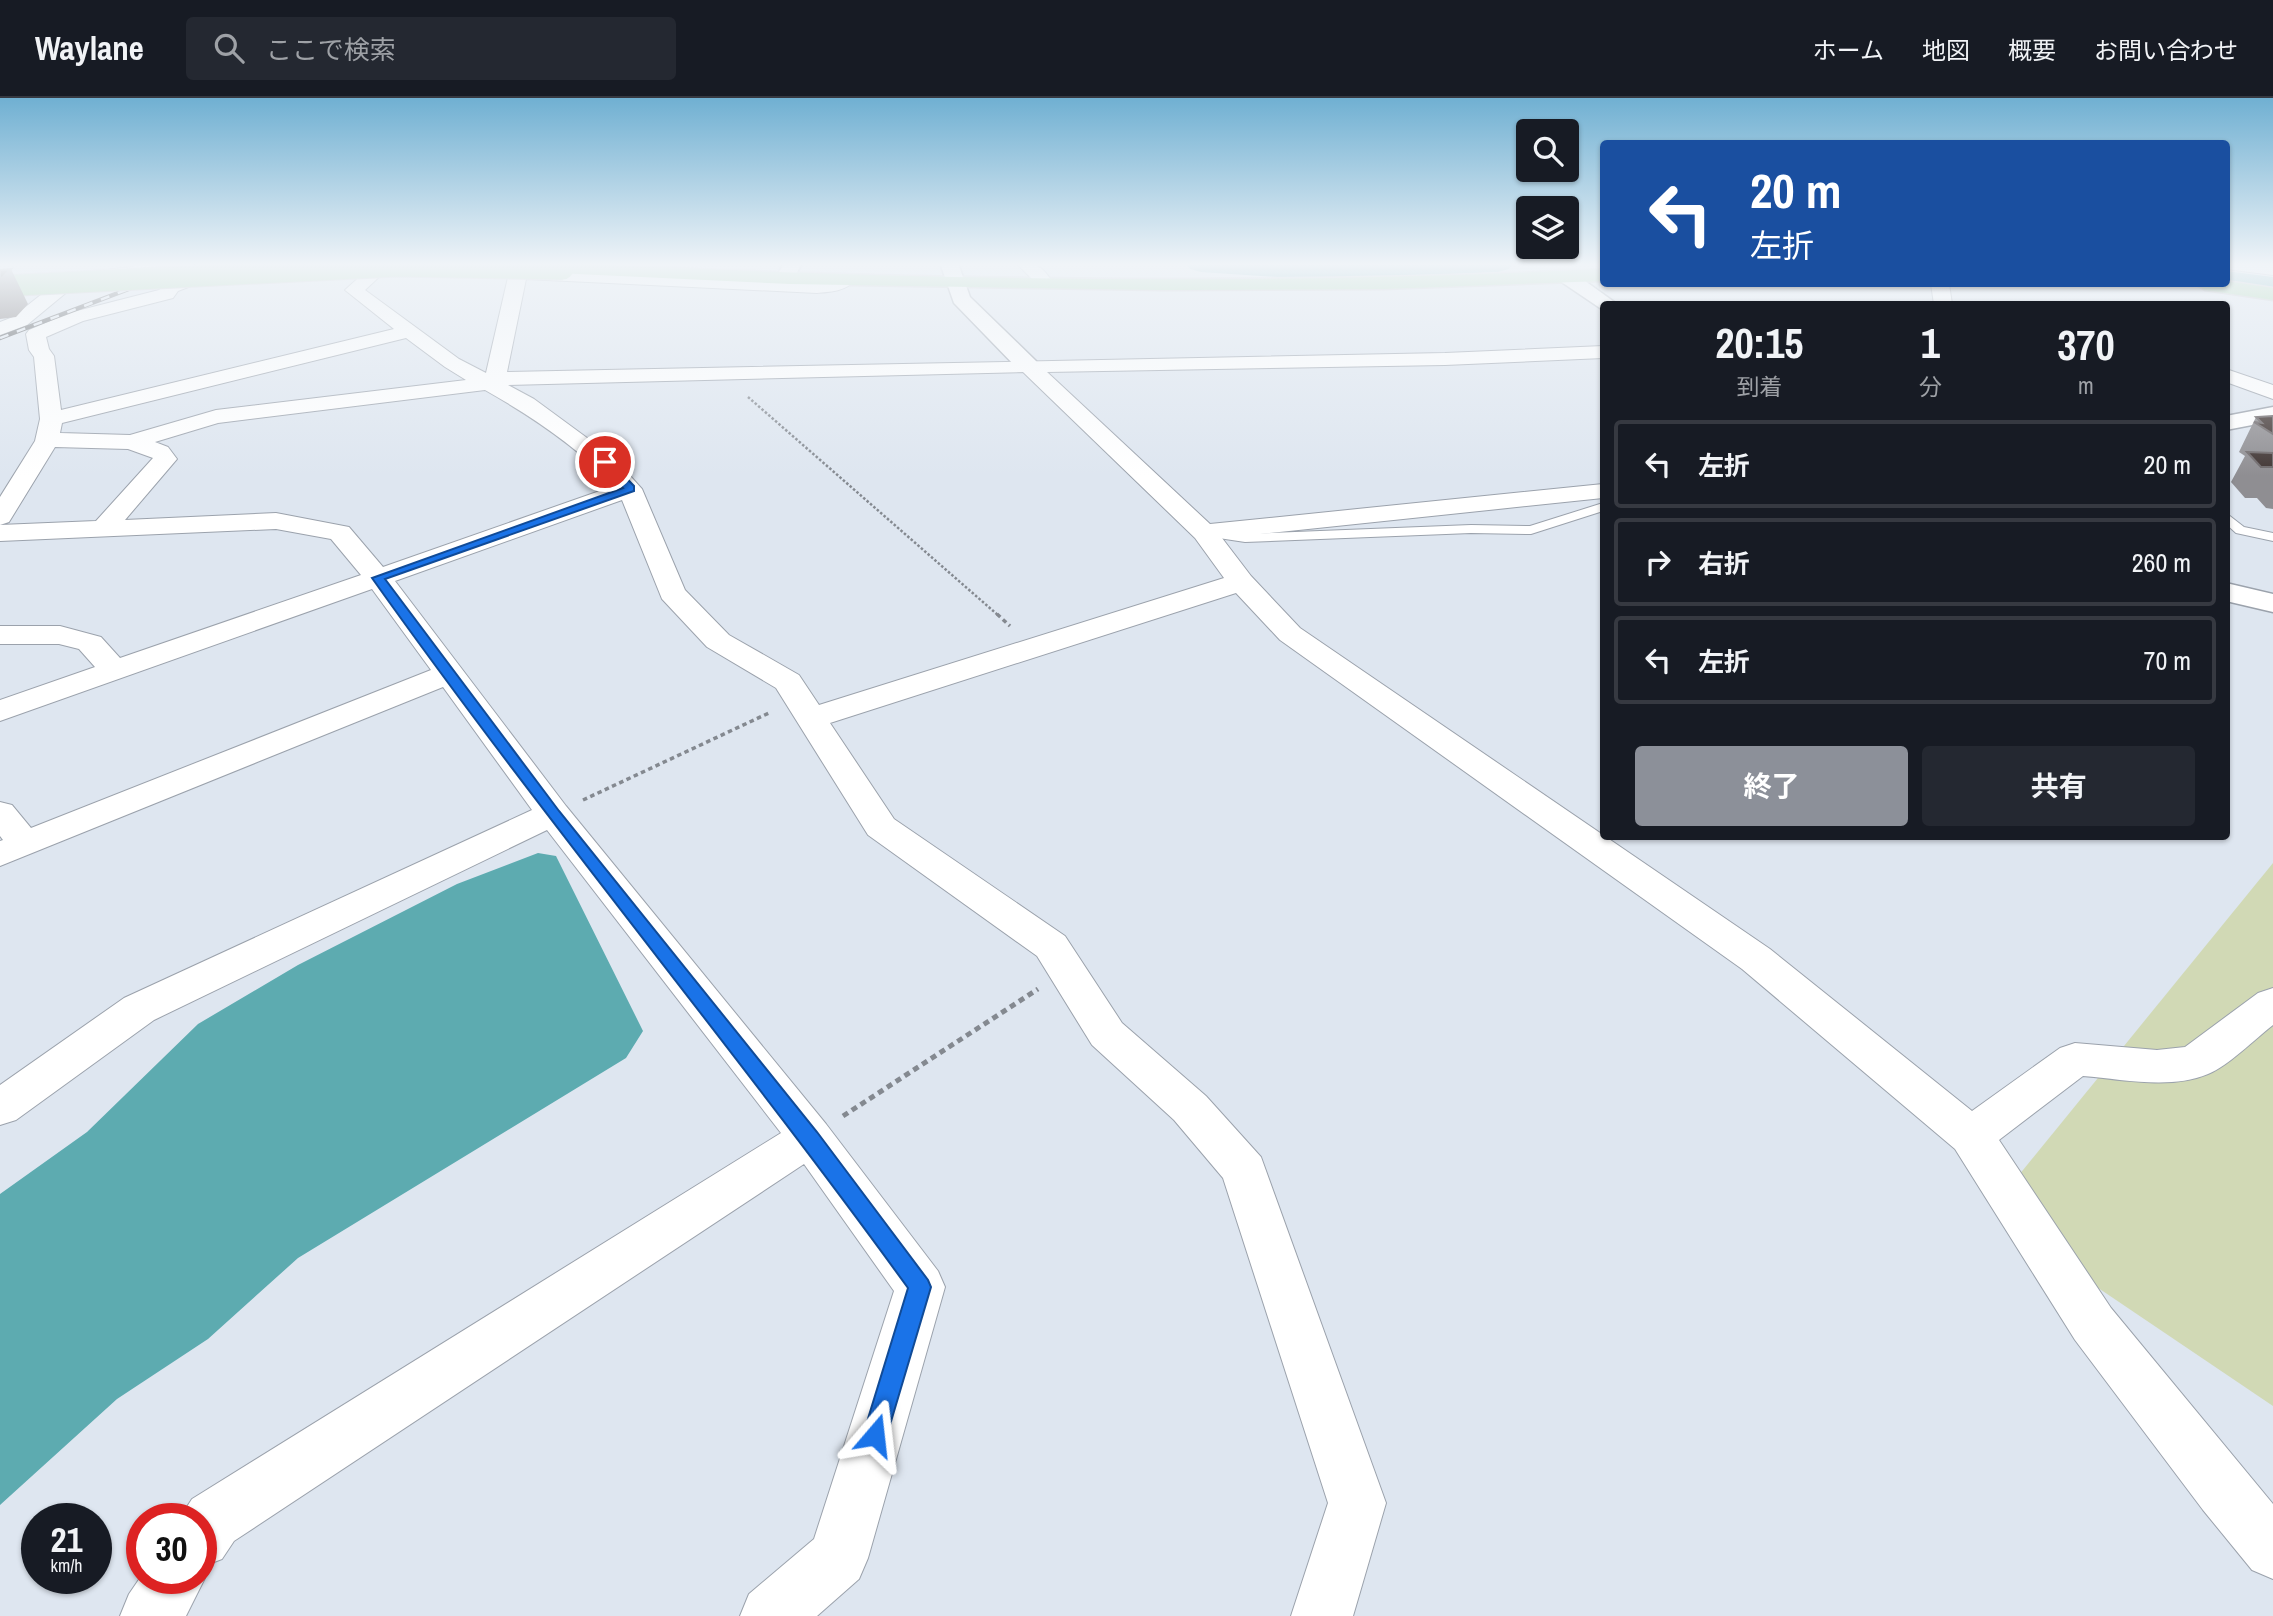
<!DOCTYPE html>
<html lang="ja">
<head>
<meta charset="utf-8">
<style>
	:root { --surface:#171b24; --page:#242831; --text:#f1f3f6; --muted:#9ea1a6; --line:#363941; --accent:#8c9099 }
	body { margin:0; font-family:"Archivo Narrow","Noto Sans JP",sans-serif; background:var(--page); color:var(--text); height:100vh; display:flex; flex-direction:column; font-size:26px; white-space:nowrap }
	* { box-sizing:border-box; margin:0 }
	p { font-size:23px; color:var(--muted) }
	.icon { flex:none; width:38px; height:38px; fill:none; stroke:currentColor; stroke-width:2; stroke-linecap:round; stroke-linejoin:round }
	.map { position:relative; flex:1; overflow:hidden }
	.sheet { position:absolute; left:1600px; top:203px; width:630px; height:539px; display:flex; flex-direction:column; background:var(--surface); border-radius:7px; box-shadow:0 2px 5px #0004 }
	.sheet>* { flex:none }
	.top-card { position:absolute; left:1600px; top:42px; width:630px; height:147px; border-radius:7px; box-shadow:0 2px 5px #0004; background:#1a4fa0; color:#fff; overflow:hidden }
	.tools { position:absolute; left:1516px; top:21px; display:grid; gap:14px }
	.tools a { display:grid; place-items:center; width:63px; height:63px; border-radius:7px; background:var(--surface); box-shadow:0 2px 5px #0004; font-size:35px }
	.speed { position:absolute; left:21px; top:1405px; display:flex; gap:14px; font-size:35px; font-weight:700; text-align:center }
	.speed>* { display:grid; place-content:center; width:91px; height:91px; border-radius:50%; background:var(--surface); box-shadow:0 2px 5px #0004; line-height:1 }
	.speed small { font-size:18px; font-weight:400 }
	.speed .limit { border:10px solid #d22; background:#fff; color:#111 }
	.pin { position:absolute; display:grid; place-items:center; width:60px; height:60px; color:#fff; margin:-30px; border:4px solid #fff; border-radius:50%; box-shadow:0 2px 7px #0007 }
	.me { position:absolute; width:77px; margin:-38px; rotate:17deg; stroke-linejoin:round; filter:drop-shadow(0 0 5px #0008) }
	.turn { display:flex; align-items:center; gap:24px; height:147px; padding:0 35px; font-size:32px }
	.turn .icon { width:91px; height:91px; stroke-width:2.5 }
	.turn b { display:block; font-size:49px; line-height:60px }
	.eta { display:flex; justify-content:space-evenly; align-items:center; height:119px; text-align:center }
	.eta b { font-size:42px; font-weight:700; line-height:49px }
	.action { display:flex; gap:14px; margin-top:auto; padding:14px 35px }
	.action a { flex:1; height:80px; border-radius:7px; background:var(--accent); color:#fff; font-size:28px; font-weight:700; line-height:80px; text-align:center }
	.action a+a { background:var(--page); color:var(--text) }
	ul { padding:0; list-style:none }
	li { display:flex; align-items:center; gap:21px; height:88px; margin:0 14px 10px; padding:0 21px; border:4px solid var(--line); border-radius:7px }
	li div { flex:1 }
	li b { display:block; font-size:26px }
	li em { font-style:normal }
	header { display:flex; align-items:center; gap:42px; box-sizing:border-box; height:98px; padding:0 35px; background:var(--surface); border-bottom:2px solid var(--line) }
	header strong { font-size:33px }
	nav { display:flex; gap:38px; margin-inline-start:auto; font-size:24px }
	.search { width:490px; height:63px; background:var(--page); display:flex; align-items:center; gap:18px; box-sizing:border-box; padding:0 24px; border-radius:7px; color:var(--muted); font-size:26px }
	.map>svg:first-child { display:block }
	.green { fill:#d1d9b5 }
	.water { fill:#5dabb0 }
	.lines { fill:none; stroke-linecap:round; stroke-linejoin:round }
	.river { fill:#5dabb0; fill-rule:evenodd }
	.service-casing { stroke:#9ba2ac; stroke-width:2 }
	.minor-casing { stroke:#9ba2ac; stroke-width:2 }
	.tertiary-casing { stroke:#9ba2ac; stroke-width:3 }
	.primary-casing { stroke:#c2c3c4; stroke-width:3 }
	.path-far2 { stroke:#848990; stroke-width:2.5; stroke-dasharray:2.5 2; stroke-linecap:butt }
	.path-far1 { stroke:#848990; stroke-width:3.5; stroke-dasharray:4.5 3.5; stroke-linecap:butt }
	.path { stroke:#848990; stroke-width:5; stroke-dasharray:6 4.5; stroke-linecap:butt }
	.service { fill:#fff; fill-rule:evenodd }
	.minor { fill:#fff; fill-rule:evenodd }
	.tertiary { fill:#fff; fill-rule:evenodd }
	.primary { fill:#99d09b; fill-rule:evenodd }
	.rail-casing { stroke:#404347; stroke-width:4.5 }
	.rail { stroke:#dee6f0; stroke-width:2.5; stroke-dasharray:9; stroke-linecap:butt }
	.primary-bridge-casing { stroke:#c2c3c4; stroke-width:23; stroke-linecap:butt }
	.primary-bridge { stroke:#99d09b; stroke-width:21 }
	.wall { fill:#8f8e92 }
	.shaded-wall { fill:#6f6a6c }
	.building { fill:#403533; stroke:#6f6a6c; stroke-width:2 }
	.route { fill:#1a73e8; stroke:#114b97; stroke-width:2 }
</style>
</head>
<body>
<header>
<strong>Waylane</strong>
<div class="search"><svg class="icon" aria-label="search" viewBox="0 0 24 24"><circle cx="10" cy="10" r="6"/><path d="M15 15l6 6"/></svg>ここで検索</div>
<nav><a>ホーム</a><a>地図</a><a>概要</a><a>お問い合わせ</a></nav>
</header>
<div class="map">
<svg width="2273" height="1518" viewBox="0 0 2273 1518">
	<rect width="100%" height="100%" fill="#dee6f0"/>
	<path class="green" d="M2273,765V1308L2039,1150L2014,1083Z"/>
	<path class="water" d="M538,755L556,758L643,933L626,960L298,1160L208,1241L117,1301L0,1407V1096L87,1034L198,926L298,867L457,786Z"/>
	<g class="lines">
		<g class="river">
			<path d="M1186,165H1513L1509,171L1498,174L1321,182L1201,174L1190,171Z"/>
			<path d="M2226,173L2273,179V197L2215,189L2213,186H2226Z"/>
		</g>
		<g class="service-casing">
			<g id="service">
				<path d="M1603,405V413L1531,436L1471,435L1245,444L1212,439L1206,435L1212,431L1245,436L1471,427L1530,428Z"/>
				<path d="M2226,415L2244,429L2273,435V443L2236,435L2226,426Z"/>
			</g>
		</g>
		<g class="minor-casing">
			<g id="minor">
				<path d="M138,165L157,167C146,180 98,190 86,178L95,173L133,169Z"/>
				<path d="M375,165H394L365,192L459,261L486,275L509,175L518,170L817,185L845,178L854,183C846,193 829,194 817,195L526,181L507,274L1445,255L1603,248V260L1445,267L1047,274L1210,426L1603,386V400L1222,440L1251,478L1300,530L1770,851L1972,1013L2060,950L2075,945L2157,952L2185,949L2258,895L2273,890V927C2255,941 2228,968 2208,976C2170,992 2122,981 2083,978L1999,1042L2111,1210L2273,1406V1481L2252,1472L2203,1412L2075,1242L1955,1051L1742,871L1280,542L1236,495L830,625L894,721L1065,838L1122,925L1206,998L1261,1059L1386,1405L1353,1518H1291L1328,1405L1223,1080L1174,1022L1092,947L1037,858L868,737L776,590L707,549L662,501L622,402L395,483L566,708L826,1026L938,1173L945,1189L868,1460L859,1481L817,1518H740L749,1496L814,1441L894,1193L804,1066L234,1443L222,1461L201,1469V1421H179L192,1401L781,1035L547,732L154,922L16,1022L0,1027V987L124,900L532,712L443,589L0,768V743L3,742L0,738V704L12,707L31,730L431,572L372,491L0,623V602L95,569L79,551L59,546H0V528H60L101,539L120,560L361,477L331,441L276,431L0,443V427L96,423L153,360L128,351L55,349L9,424L0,427V399L35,343L40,321L34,259L29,252L26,236L29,232L69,215L159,192C169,182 210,164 224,167L227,171L224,175L178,193L173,200L83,223L46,239L49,251L54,258L61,312L394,231L345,192ZM406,240L445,269L466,282L216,312L130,337L60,335L62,325ZM1023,274L1195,440L1224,480L819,607L799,577L729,537L685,492L642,391L613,359L534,301L508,287ZM485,292C531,318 578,349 614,388L383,469L349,429L276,415L125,422L177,361L168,349L155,344L218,325Z"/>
				<path d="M1016,165C1035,165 1044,168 1053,186L1050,190H1038L1032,181Z"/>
				<path d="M2226,165L2273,167V177L2226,171Z"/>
				<path d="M73,175L82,180L79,184L27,227L0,237V224L13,219L67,176Z"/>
				<path d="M1931,186H1949L1952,206H1934Z"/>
				<path d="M2226,271L2273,287V301L2226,284Z"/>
				<path d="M201,1471L205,1480L186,1518H120L129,1496L142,1477V1480H201Z"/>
			</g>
		</g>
		<g class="tertiary-casing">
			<g id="tertiary">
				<path d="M784,165H802L794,180L787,182L778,176Z"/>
				<path d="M940,165H958L970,199L1036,263L1039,268L1036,273H1020L954,205Z"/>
				<path d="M1567,173L1574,175L1617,206H1603V211L1600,210L1560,183L1558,179Z"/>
				<path d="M2273,309V323L2226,332V318Z"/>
				<path d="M2226,485L2273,496V514L2226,503Z"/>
			</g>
		</g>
		<g class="primary-casing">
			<g id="primary">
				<path d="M563,165C909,182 1257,188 1603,171V183L1383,191L1164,192L790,186L556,175L554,171Z"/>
				<path d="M2226,183L2273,190V202L2205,192L2195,186H2226Z"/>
			</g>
		</g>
		<path class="path-far2" d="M748,299L999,518"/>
		<g class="path-far1">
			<path d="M997,516L1010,528"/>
			<path d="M583,702L771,614"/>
		</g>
		<path class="path" d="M843,1018L1038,891"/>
		<use href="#service" class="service"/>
		<use href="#minor" class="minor"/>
		<use href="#tertiary" class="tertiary"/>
		<use href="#primary" class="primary"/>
		<g class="rail-casing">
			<path id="rail" d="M0,240L197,165"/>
		</g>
		<use href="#rail" class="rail"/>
		<g class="primary-bridge-casing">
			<path id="primary-bridge" d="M0,188L396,168L563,171"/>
		</g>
		<use href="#primary-bridge" class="primary-bridge"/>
	</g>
	<path class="wall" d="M2273,318V411L2266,410L2257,400H2245L2231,384L2245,358L2239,354L2256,319Z"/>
	<path class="shaded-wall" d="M11,171L28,206L16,219L0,221V182Z"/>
	<g class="building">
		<path d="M11,171L0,182V172Z"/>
		<path d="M2273,318V336L2254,324L2262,325L2256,319Z"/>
		<path d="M2247,354L2273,355V369H2261Z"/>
	</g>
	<linearGradient id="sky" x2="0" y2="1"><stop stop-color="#70b0d2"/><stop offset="0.44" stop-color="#f0f4f8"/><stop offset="1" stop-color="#f0f4f8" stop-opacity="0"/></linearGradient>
	<rect width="2273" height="378" fill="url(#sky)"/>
	<path class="route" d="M601,362H609L634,388V393L385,481L559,713L817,1034L928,1182L931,1189L887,1337L884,1345L875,1348L867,1345L863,1337L908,1190C734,950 544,722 372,480L623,390L601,367Z"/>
</svg>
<div class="tools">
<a><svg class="icon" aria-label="search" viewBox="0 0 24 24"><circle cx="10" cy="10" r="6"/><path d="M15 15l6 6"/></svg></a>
<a><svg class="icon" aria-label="layers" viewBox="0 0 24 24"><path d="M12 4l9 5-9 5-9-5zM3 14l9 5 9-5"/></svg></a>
</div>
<div class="speed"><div>21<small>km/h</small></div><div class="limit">30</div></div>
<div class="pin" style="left:605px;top:364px;background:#d93025"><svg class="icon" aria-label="arrive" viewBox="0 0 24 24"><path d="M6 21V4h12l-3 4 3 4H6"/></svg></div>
<svg class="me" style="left:875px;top:1337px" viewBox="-20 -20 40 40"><path d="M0-17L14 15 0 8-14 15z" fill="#1a73e8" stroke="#fff" stroke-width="4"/></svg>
<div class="top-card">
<div class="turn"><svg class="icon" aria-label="left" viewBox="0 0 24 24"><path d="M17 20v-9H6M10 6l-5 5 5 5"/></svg><div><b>20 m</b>左折</div></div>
</div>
<section class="sheet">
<div class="eta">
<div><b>20:15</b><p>到着</p></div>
<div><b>1</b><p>分</p></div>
<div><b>370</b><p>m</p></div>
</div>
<ul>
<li><svg class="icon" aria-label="left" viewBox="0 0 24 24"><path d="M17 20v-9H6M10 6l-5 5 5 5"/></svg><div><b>左折</b></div><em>20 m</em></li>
<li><svg class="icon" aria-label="right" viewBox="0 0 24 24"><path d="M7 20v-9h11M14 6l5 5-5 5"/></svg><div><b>右折</b></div><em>260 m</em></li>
<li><svg class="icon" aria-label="left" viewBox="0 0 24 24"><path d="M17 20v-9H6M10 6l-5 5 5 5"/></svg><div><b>左折</b></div><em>70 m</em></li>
</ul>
<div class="action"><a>終了</a><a>共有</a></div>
</section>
</div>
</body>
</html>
